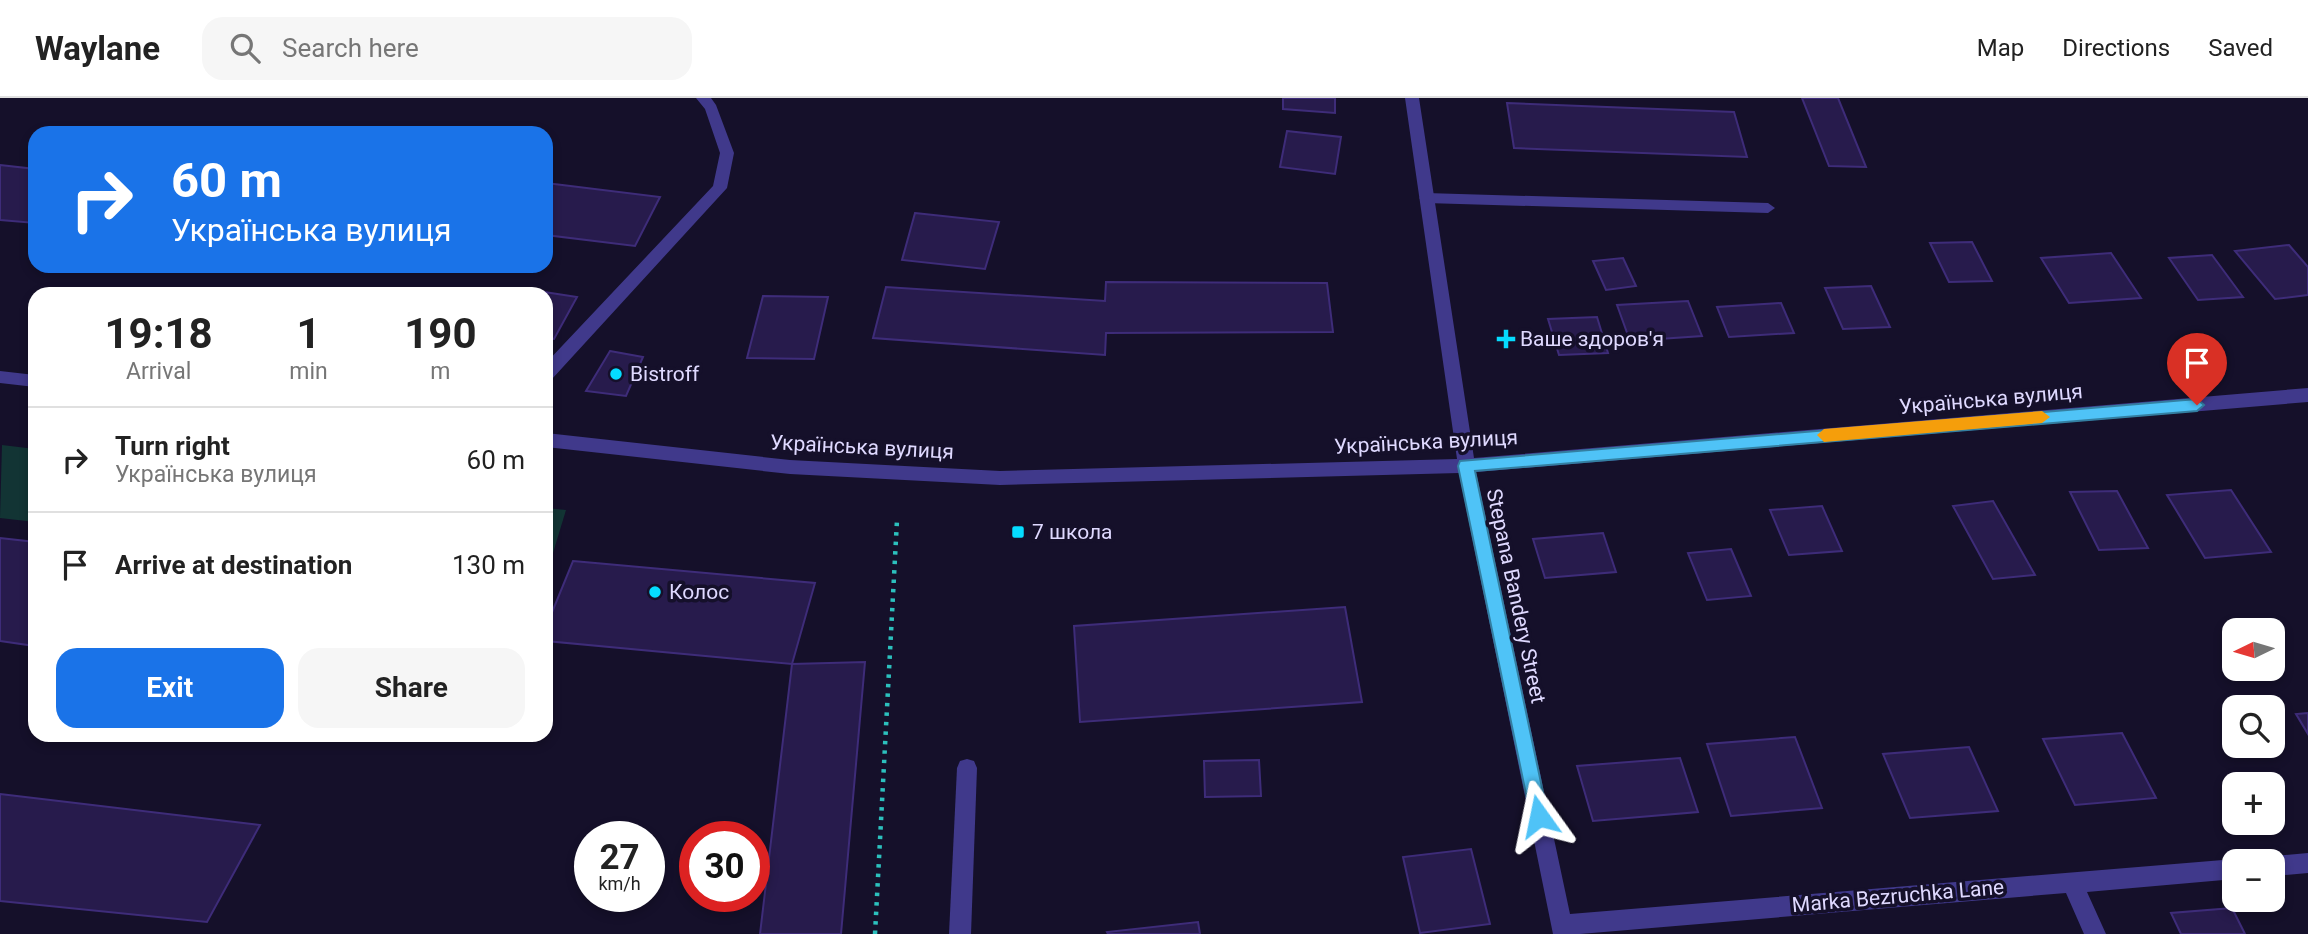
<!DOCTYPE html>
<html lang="en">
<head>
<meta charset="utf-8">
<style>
	:root { --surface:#fff; --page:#f6f6f6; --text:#222; --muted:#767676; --line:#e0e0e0; --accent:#1a73e8 }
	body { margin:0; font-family:Roboto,sans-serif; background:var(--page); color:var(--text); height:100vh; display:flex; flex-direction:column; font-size:26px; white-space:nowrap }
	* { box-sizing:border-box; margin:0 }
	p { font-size:23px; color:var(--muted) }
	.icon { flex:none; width:38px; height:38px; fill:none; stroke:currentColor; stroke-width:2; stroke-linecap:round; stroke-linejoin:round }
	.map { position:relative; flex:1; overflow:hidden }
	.sheet { position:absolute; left:28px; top:189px; width:525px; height:455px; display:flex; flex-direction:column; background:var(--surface); border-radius:21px; box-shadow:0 4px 10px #0003 }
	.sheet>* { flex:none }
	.guide { position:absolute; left:28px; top:28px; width:525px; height:147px; border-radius:21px; box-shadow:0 4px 10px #0003; background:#1a73e8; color:#fff; overflow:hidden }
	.needle { width:46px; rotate:265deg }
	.buttons { position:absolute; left:2222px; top:520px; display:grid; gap:14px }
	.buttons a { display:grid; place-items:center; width:63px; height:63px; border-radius:14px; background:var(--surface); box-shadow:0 4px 10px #0003; font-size:35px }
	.speed { position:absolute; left:574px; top:723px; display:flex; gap:14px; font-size:35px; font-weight:700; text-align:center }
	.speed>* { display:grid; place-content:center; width:91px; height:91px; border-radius:50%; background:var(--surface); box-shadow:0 4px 10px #0003; line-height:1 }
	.speed small { font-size:18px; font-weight:400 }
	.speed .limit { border:10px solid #d22; background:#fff; color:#111 }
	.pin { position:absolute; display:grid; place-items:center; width:60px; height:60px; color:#fff; margin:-72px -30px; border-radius:50% 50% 50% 0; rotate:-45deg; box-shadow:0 0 7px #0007 }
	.pin .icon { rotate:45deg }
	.me { position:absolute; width:77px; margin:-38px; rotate:348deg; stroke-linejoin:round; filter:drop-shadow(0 0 5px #0008) }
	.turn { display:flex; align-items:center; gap:24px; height:147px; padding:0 28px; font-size:32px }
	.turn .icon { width:91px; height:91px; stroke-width:2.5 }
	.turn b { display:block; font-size:49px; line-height:60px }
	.eta { display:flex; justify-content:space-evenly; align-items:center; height:119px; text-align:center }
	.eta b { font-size:42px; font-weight:700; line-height:49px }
	.button { display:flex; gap:14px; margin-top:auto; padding:14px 28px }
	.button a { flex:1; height:80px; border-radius:21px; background:var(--accent); color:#fff; font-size:28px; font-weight:700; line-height:80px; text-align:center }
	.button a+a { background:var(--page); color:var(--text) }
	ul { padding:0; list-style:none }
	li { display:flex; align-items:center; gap:21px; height:105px; padding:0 28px; border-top:2px solid var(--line) }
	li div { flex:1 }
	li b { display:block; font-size:26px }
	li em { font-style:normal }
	header { display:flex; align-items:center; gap:42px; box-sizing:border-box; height:98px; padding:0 35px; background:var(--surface); border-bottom:2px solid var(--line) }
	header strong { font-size:33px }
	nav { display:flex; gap:38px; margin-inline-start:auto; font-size:24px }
	.search { width:490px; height:63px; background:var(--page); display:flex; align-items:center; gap:18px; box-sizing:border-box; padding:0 24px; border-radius:21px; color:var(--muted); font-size:26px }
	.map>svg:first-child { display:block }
	.green { fill:#123434 }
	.building { fill:#271b4c; stroke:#3e2c79; stroke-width:2 }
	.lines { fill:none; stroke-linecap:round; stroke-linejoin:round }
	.path { stroke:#2cc0bd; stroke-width:4.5; stroke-dasharray:3.5 6; stroke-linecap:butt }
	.lane { fill:#40398b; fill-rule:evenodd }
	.street { fill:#40398b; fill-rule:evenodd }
	.route { fill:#4fc3f7; stroke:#337fa1; stroke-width:2 }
	.slow { fill:#f59e0b }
	.poi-dot { fill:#05dcff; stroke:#15102a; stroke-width:2.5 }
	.labels { text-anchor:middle; stroke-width:7; stroke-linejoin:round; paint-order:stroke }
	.poi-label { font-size:21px; fill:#dfd9ff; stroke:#15102a; text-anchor:start }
	.street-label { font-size:21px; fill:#dfd9ff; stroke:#15102a }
</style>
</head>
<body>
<header>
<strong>Waylane</strong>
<div class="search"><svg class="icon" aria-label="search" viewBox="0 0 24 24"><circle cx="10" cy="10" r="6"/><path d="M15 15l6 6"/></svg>Search here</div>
<nav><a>Map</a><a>Directions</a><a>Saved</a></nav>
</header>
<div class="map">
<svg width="2308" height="836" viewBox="0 0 2308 836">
	<rect width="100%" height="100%" fill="#15102a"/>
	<g class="green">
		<path d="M2,347L35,351V424L0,420Z"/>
		<path d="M546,410L566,412L546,478Z"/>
	</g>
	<g class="building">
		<path d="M1283,0H1335V15L1283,11Z"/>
		<path d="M1802,0H1838L1866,69L1829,68Z"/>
		<path d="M1507,5L1734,14L1747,59L1514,50Z"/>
		<path d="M1287,33L1341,39L1335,76L1280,69Z"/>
		<path d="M0,67L35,71V125L0,122Z"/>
		<path d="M546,85L660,99L635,148L546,137Z"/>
		<path d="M915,115L999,124L985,171L902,162Z"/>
		<path d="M1972,144L1992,183L1949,184L1930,145Z"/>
		<path d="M2289,147L2308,169V197L2275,201L2235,153Z"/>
		<path d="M2111,155L2141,200L2069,205L2041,160Z"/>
		<path d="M2212,157L2243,199L2198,202L2169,160Z"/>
		<path d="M1623,160L1636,188L1606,192L1593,163Z"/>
		<path d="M1106,184L1327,185L1333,234L1106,235L1105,257L873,240L886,189L1105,203Z"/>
		<path d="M1871,188L1890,229L1843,231L1825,190Z"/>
		<path d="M525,191L577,199L554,241L546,240V196H522Z"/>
		<path d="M763,198L828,199L814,261L747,260Z"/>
		<path d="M1688,203L1702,238L1630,243L1617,207Z"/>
		<path d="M1781,205L1794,235L1729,239L1717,209Z"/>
		<path d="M1597,219L1608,255L1559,257L1548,221Z"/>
		<path d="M610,253L643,259L626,298L586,293Z"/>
		<path d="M2231,392L2271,454L2205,460L2167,397Z"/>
		<path d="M2117,393L2148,450L2099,452L2070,394Z"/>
		<path d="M1993,403L2035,477L1993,481L1953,408Z"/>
		<path d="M1822,408L1842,453L1789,457L1770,412Z"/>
		<path d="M1603,435L1616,474L1545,480L1533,441Z"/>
		<path d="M0,440L35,444V548L0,543Z"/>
		<path d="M1731,451L1751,498L1707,502L1688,455Z"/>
		<path d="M573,463L815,485L792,566L546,543V529Z"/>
		<path d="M1345,509L1362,604L1080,624L1074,528Z"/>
		<path d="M865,564L841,836H760L792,566Z"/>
		<path d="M2308,615V636L2296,616Z"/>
		<path d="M2122,635L2156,700L2075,707L2043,641Z"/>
		<path d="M1795,639L1822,710L1731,718L1707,646Z"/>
		<path d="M1969,649L1998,713L1910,720L1883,656Z"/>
		<path d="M1680,660L1698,714L1593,723L1577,668Z"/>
		<path d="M1259,662L1261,698L1205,699L1204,663Z"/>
		<path d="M0,696L260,727L207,824L0,803Z"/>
		<path d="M1471,751L1490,826L1420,835L1403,759Z"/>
		<path d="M2232,810L2245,836H2181L2171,815Z"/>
		<path d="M1198,824L1200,836H1108L1107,834Z"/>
	</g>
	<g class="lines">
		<path class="path" d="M875,836L897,422"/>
		<g class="lane">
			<path d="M696,0H711L716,7L734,55L727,90L552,281L546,282V265L713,88L720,55L705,11Z"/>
			<path d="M1426,95L1768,105L1775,110L1768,115L1426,105L1419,100Z"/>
		</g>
		<g class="street">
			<path d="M1405,0H1419L1474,360L2308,290V304L1476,374L1570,816L2235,761L2240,763H2235V781L2087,794L2106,836H2084L2066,795L1580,836H1553L1459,375L1000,387L790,376L546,349V335L790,362L1000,373L1457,361Z"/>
			<path d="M0,273L35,277V289L0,285Z"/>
			<path d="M967,661L974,663L977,670L971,836H949L957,670L960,663Z"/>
			<path d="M2308,755V775L2273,778V763H2265L2273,758Z"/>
		</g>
	</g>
	<path class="route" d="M2197,301L2204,307L2197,313L1475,373L1548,718L1545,725L1539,727L1532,725L1458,368L1460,363Z"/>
	<path class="slow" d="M2042,313L2050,319L2042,325L1824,344L1817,337L1824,331Z"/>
	<g class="poi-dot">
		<path d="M1502.5 230.5h7v7h7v7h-7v7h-7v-7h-7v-7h7z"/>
		<circle cx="616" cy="276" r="7"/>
		<rect x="1011" y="427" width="14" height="14" rx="3.5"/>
		<circle cx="655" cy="494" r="7"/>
	</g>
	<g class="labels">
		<g class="poi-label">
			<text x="1520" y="248">Ваше здоров'я</text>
			<text x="630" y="283">Bistroff</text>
			<text x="1032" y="441">7 школа</text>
			<text x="669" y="501">Колос</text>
		</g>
		<g class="street-label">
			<text transform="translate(1991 301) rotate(-5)" y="7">Українська вулиця</text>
			<text transform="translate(1426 344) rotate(-3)" y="7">Українська вулиця</text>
			<text transform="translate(862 349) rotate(3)" y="7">Українська вулиця</text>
			<text transform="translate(1516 498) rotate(78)" y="7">Stepana Bandery Street</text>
			<text transform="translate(1898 798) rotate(-5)" y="7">Marka Bezruchka Lane</text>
		</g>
	</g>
</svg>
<div class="buttons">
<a><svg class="needle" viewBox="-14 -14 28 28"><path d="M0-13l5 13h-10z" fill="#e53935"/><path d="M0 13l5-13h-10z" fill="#767676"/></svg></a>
<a><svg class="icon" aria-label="search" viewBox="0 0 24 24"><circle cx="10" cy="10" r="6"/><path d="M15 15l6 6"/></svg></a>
<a>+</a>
<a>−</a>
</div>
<div class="speed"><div>27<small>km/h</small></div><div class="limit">30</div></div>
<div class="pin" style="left:2197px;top:307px;background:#d93025"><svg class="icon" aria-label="arrive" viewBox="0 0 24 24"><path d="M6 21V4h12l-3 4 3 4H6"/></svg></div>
<svg class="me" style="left:1539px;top:718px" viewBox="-20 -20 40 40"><path d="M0-17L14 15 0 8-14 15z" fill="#4fc3f7" stroke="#fff" stroke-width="4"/></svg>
<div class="guide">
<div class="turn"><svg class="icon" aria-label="right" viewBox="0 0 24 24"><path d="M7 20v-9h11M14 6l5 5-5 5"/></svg><div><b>60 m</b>Українська вулиця</div></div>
</div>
<section class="sheet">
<div class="eta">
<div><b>19:18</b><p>Arrival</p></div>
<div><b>1</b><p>min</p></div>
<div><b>190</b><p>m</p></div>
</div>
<ul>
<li><svg class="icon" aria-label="right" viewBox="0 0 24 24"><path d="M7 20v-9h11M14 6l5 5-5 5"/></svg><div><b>Turn right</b><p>Українська вулиця</p></div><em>60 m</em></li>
<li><svg class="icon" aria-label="arrive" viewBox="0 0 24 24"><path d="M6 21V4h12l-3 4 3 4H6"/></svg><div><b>Arrive at destination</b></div><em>130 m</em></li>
</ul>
<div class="button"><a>Exit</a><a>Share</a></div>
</section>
</div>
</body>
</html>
